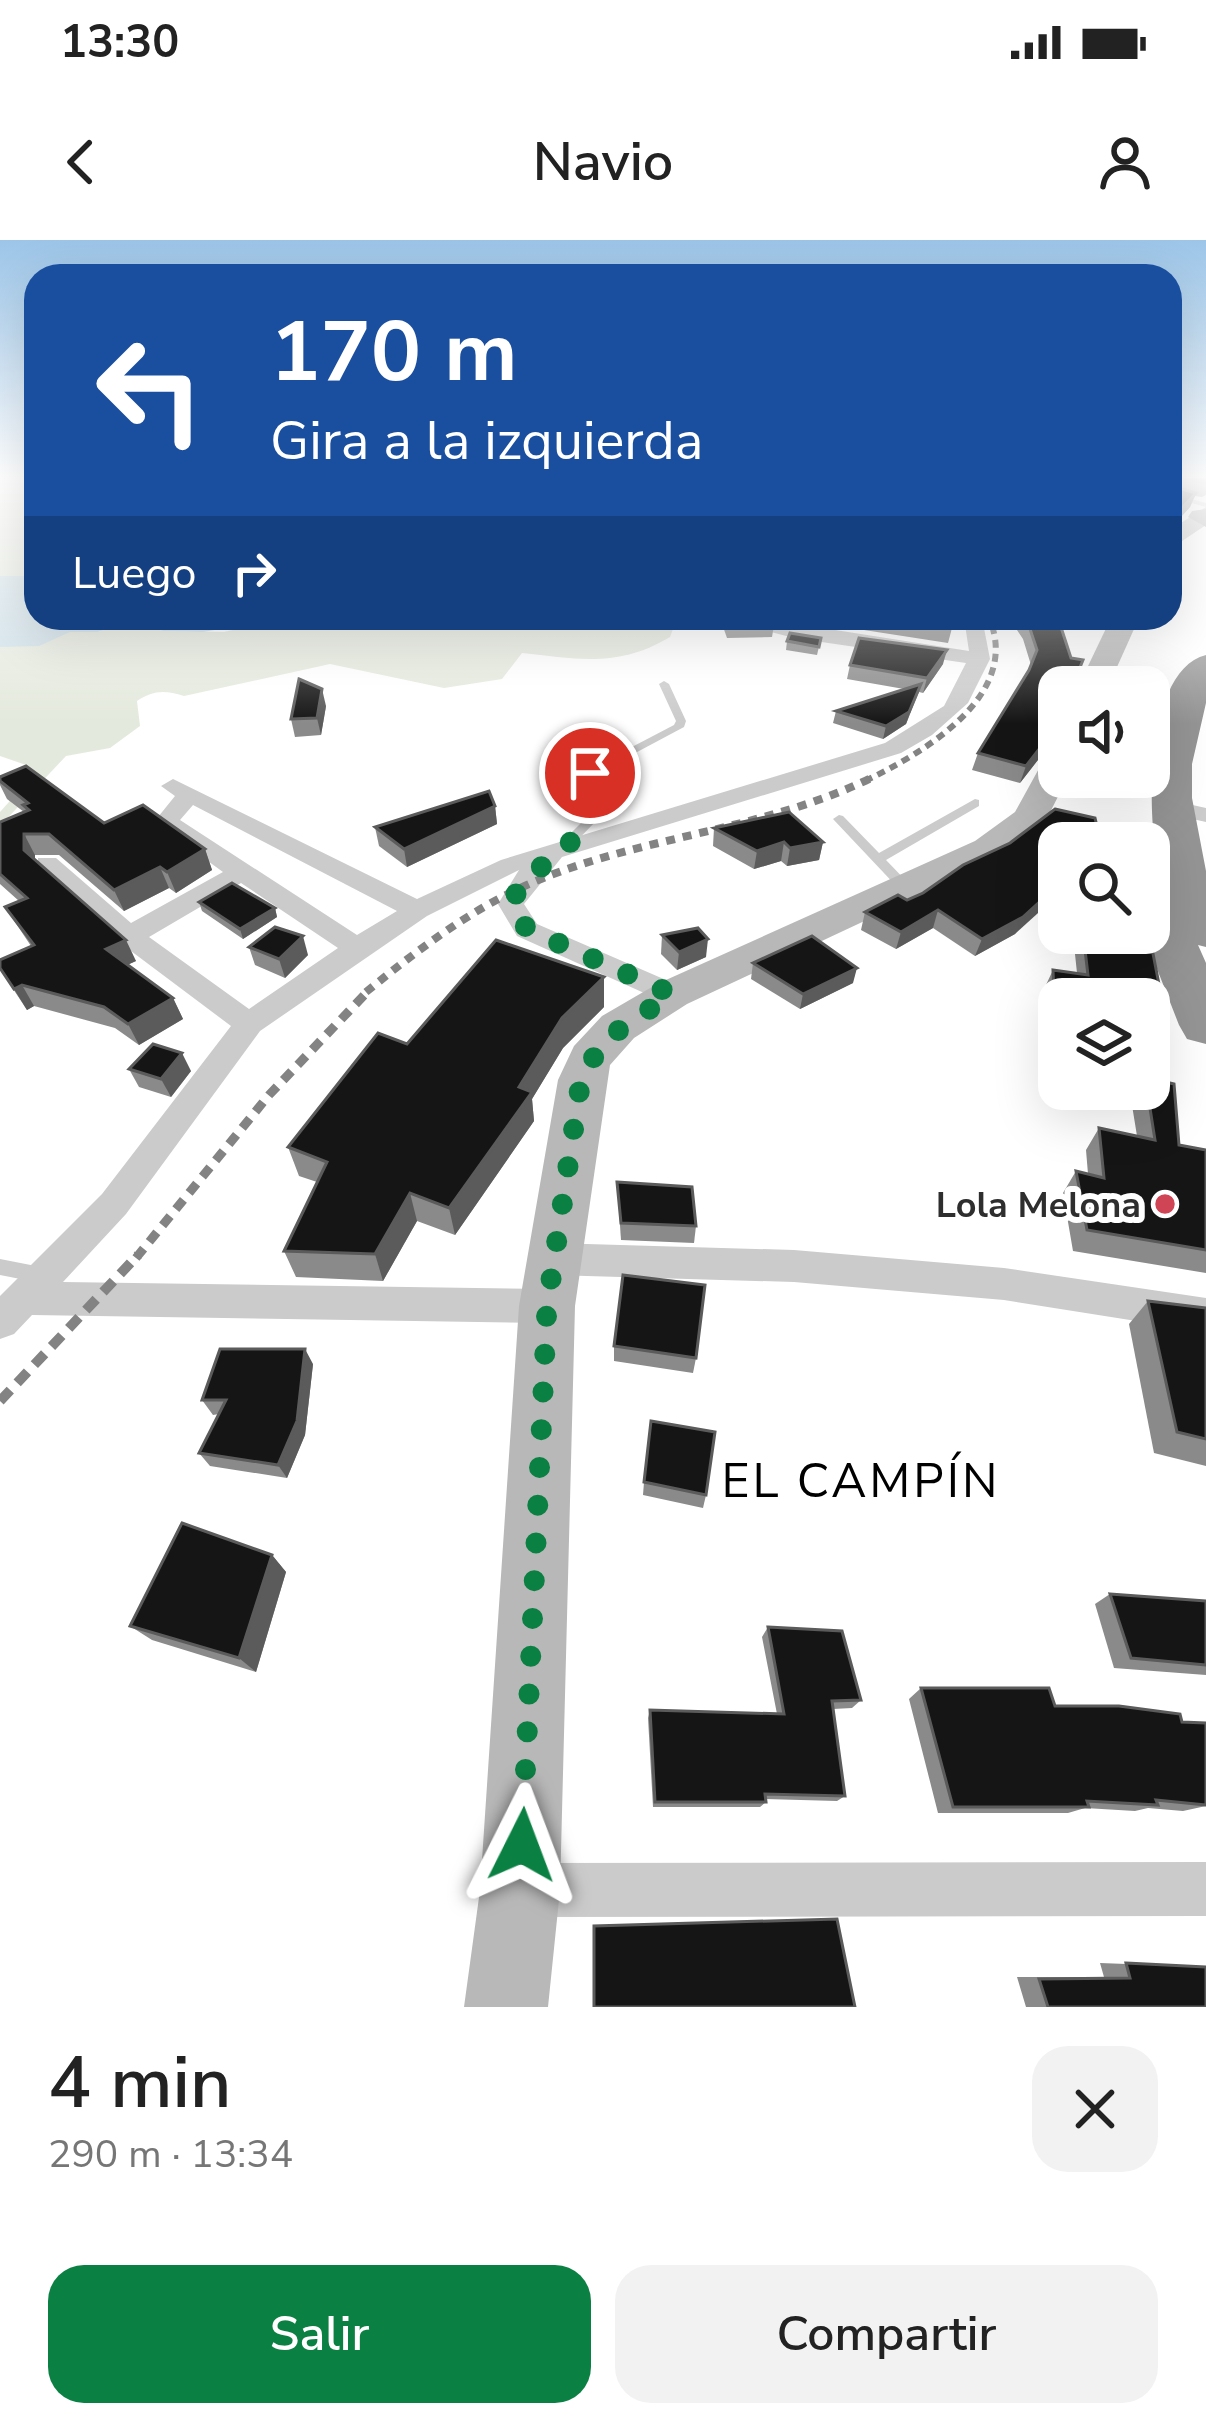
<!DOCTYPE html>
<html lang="es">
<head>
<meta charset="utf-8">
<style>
	:root { --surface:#fff; --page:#f2f2f2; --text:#222; --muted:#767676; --accent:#0b8043 }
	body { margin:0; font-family:"Nunito Sans",sans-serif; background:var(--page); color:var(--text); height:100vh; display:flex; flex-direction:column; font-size:45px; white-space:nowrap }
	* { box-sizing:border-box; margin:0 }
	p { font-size:39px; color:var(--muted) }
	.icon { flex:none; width:66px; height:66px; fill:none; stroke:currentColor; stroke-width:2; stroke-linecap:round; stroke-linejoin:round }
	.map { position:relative; height:1767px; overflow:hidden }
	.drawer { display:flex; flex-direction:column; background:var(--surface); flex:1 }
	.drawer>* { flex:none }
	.guide { position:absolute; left:24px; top:24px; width:1158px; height:366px; border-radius:36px; box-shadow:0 12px 48px #0002; background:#1a4fa0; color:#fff; overflow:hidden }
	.tools { position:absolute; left:1038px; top:426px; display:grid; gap:24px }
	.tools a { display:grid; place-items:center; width:132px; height:132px; border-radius:24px; background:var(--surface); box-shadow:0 12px 48px #0002; font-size:60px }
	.pin { position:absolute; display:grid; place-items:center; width:102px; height:102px; color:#fff; margin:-51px; border:6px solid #fff; border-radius:50%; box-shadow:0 3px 12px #0007 }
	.me { position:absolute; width:132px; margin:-66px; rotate:3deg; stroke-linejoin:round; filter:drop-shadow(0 0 9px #0008) }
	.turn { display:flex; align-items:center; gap:42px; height:252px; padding:0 48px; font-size:54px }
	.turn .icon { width:156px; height:156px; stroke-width:2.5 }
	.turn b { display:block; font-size:84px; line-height:102px }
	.then { display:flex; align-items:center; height:114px; padding:0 48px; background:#0003; gap:24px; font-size:45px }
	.round { display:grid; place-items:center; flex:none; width:126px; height:126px; border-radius:36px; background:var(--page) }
	.headline { display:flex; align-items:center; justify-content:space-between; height:204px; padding:0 48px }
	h1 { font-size:72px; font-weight:600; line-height:90px }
	.button { display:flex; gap:24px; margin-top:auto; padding:24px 48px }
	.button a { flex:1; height:138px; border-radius:36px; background:var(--accent); color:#fff; font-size:48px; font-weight:600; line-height:138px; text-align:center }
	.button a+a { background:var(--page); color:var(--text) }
	.status { display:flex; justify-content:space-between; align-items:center; height:84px; padding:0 60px; background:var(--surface); direction:ltr }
	.status svg { height:33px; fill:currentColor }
	header { display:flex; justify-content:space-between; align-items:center; height:156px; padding:0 48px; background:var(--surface); font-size:54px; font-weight:600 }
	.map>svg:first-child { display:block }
	.green { fill:#e4e9dd }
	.water { fill:#cbdee7 }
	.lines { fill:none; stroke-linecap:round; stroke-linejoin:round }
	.lane { fill:#cbcbcb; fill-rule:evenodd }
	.street { fill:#cbcbcb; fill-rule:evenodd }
	.secondary { fill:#b8b8b8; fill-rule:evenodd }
	.highway { fill:#959595; fill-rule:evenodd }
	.rail-far3 { stroke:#838383; stroke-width:6; stroke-dasharray:8 6; stroke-linecap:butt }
	.rail-far2 { stroke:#838383; stroke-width:8; stroke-dasharray:9 8; stroke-linecap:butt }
	.rail-far1 { stroke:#838383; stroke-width:9; stroke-dasharray:12 9; stroke-linecap:butt }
	.rail { stroke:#838383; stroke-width:10; stroke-dasharray:15 10; stroke-linecap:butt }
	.wall { fill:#8a8a8a }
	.shaded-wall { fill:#5b5b5b }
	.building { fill:#151515; stroke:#5b5b5b; stroke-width:3 }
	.route { stroke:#0b8043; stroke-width:21; stroke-dasharray:0 37.8 }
	.poi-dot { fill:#d04555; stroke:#fff; stroke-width:4.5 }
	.labels { text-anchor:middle; stroke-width:12; stroke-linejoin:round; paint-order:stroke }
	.poi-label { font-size:36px; font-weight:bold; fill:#2e2e2e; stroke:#fff; text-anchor:end }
	.near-neighbourhood-label { font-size:48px; letter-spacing:3px; fill:#000; stroke:#fff }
</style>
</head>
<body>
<div class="status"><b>13:30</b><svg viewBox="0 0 49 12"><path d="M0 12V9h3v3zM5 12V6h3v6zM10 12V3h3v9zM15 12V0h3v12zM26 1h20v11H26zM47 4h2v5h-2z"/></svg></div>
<header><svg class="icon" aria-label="back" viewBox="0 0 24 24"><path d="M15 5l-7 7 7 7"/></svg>Navio<svg class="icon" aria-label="person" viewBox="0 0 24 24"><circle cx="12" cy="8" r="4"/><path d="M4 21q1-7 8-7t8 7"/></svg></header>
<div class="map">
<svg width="1206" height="1767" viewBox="0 0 1206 1767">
	<rect width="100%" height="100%" fill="#fff"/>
	<g class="green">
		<rect x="0" y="237" width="36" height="99"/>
		<path d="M284,378H677L670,397C618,428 578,419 522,413L502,439L444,448L330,424L184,456C165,450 153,450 137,461L140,486L110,508L66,516L0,586V572L25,544L29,526L0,516V407L70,391L98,392L132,381L163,391L224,392Z"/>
	</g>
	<path class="water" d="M0,336H36V378H283L203,392L163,391L132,381L98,392H70L39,406L0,407Z"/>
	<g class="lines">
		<g class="lane">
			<path d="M1170,253L1206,263V267L1170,257Z"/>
			<path d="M664,441L669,444L686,481L684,487L594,535L589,543L595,582L566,612H558V606L583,581L577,543L586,531L674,485L676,481L659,444Z"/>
			<path d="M975,559L979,560V566L886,620L912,647L905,651L900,650L833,579L839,575L843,576L879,613Z"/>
			<path d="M0,1019L46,1028L53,1030L55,1036L53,1042L46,1044L0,1035Z"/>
		</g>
		<g class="street">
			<path d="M759,378L969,411L964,378H982L990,419L968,463L932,495L901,513L562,617L524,664L537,684L682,747L687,754L682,761H662L517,696L498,664L519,630L427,676L260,791L126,974L63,1042L547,1049L560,1054L566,1066L560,1078L547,1083L32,1075L14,1094L0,1099V1056L102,954L231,786L119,702L38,628V618H56L131,683L223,632L154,582L175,556L161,546L173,539L417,659L501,620L885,503L944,466L966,423L794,398L767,391ZM193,565L397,671L357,695L180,580ZM241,643L338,708L249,769L149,697Z"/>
			<path d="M1170,560L1206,568V582L1161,572V562Z"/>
			<path d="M553,1003L794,1010L1004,1028L1206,1058V1092L1004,1060L794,1042L553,1035L540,1030L535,1019L540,1008Z"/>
			<path d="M1206,1622V1676L520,1677L501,1669L493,1650L501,1631L520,1623Z"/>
		</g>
		<g class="secondary">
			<path d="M1206,267V285L1170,309V290Z"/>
			<path d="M1111,378H1139L1108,447H1078Z"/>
			<path d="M1059,511V537H1068L1043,586L1001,617L687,764L634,798L610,825L575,1066L560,1650L548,1767H464L480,1650L519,1066L558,840L574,806L602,776L657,744L975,601L1015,572L1047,514Z"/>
		</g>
		<g class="highway">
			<path d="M1206,269V287L1188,277L1192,271Z"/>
			<path d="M1206,415V463L1192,524V558L1206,631V707L1198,705L1206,723V804L1187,799L1179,785L1143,693H1149V636L1161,638C1146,588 1142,431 1206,415Z"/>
		</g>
		<path class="rail-far3" d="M865,541C921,514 1023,456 989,378"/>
		<path class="rail-far2" d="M366,752C419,709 472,668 536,641C643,596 765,590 871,538"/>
		<path class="rail-far1" d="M136,1018L269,855L370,749"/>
		<path class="rail" d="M0,1161L138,1015"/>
	</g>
	<g class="wall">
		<path d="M1170,237H1206V255L1202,257L1195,256L1190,267L1170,289Z"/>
		<path d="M720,378H767L774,385L772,397L727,398Z"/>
		<path d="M788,378H827L825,384Z"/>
		<path d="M866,378H950L952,388L948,403L864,390Z"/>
		<path d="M1009,378H1058L1059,480L1048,507L1020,543L972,530L978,513L1031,425L1023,399Z"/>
		<path d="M821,398L817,415L786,410L787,401Z"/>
		<path d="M943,424L923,453L919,452L906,484L883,499L833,483L836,471L904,449L847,439L850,425Z"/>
		<path d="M326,466L321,495L295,497L291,479Z"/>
		<path d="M0,537L104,583L205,609L212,630L176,653L169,648L124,671L59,615H35V620L136,721L127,725L173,758L183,779L139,805L115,788L34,766L27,770L0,729L31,706L5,667L19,661L0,644V582L24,572L7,559L0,545Z"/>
		<path d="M495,566L497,584L407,627L379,606L375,587Z"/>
		<path d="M714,588L823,602L819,620L787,626L781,621L754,629L713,606Z"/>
		<path d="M1059,603L1015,694L975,716L933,688L896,709L861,690L865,672L907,660Z"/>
		<path d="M199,662L275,668L277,677L243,699L202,671Z"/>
		<path d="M1064,693H1149L1163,765L1153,782H1149V759H1059V800L1046,797L1045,747L1053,730L1077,733L1073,695Z"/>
		<path d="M662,695L706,717L677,730L661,714Z"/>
		<path d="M249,707L308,715L285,738L255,725Z"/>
		<path d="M753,723L853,743L800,769L751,739Z"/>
		<path d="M604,767L563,808L532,859L534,881L455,995L417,981L383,1041L296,1037L284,1011L317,942L299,936L288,907L407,804Z"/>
		<path d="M129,829L191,831L171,857L139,847Z"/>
		<path d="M1137,849H1149L1179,905L1206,910V1033L1073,1011L1063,953L1076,931L1088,934L1086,910L1099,888L1137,896L1131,859Z"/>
		<path d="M617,942L696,986L694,1003L621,1000Z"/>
		<path d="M1148,1061L1206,1068V1226L1154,1213L1129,1084Z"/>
		<path d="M614,1106L696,1118L693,1133L614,1121Z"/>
		<path d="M313,1124L305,1195L287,1238L210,1226L199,1213L219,1174L213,1175L202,1160Z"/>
		<path d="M644,1242L706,1255L703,1268L643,1255Z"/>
		<path d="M272,1315L286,1332L256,1432L152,1400L130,1386Z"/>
		<path d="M1110,1354L1206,1361V1435L1114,1428L1095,1364Z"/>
		<path d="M768,1387L861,1460L852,1468L833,1469L845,1556L837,1561L765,1559L766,1562L760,1567H653L648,1478L650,1470L777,1474L762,1397Z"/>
		<path d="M921,1448L1055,1466L1206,1566L1183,1571L1148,1568L1135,1571L1085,1568L1068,1573H938L909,1459Z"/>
		<path d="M1100,1723L1206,1727V1767H1026L1017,1737H1104Z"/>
	</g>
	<g class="shaded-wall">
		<path d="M1196,253L1190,267L1170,289V281Z"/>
		<path d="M947,410L943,424L923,453L927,438Z"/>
		<path d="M921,444L906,484L883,499L886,486Z"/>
		<path d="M322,449L326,466L321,495L317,478Z"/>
		<path d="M1059,480L1048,507L1020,543L1026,526Z"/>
		<path d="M495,566L497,584L407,627L404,609Z"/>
		<path d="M24,594L35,615V631L24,610Z"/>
		<path d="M784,602L781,621L754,629L757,611Z"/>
		<path d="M823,602L819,620L787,626L790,608Z"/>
		<path d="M205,609L212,630L176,653L167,632Z"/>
		<path d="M160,627L169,648L124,671L114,650Z"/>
		<path d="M1059,644V654L1015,694L975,716L982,699Z"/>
		<path d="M275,668L277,677L243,699L240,689Z"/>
		<path d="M938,670L933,688L896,709L901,692Z"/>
		<path d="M303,696L308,715L285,738L279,719Z"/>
		<path d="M708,699L706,717L677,730L679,712Z"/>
		<path d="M126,700L136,721L116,730L106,709Z"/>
		<path d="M857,728L853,743L800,769L803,754Z"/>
		<path d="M604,737V767L563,808L532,859L534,881L455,995L449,968L519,847L562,778Z"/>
		<path d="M22,745L34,766L27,770L14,749Z"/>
		<path d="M173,758L183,779L139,805L128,784Z"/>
		<path d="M182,813L191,831L171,857L161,839Z"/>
		<path d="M410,953L417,981L383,1041L375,1014Z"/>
		<path d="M305,1109L313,1124L305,1195L287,1238L278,1225Z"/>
		<path d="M272,1315L286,1332L256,1432L239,1418Z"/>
	</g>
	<g class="building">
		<path d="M1170,237H1172V246L1196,253L1170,281Z"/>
		<path d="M1178,237H1206V243Z"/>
		<path d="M726,378H767L774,385H728Z"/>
		<path d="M887,378H950L952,388Z"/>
		<path d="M1025,378H1058L1071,418L1083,420L1072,447H1059V478L1054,490L1026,526L978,513L1029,430L1037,410L1028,383Z"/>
		<path d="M790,393L821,398L819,407L787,401Z"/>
		<path d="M859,398L947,410L927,438L850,425Z"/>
		<path d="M299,439L322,449L317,478L291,479Z"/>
		<path d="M921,444L909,472L886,486L836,471Z"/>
		<path d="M26,526L104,583L143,565L205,609L167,632L160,627L114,650L49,594H24V610L126,700L106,709L173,758L128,784L104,767L22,745L14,749L0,728V720L34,705L5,667L27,658L0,634V582L29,570L23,565L28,563L0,541V537Z"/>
		<path d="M489,551L495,566L404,609L375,587Z"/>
		<path d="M1055,569L1095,578L1101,603H1059V644L1023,677L982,699L938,670L901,692L865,672L898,655L907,660L923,653L963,625L1010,603Z"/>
		<path d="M789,572L823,602L790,608L784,602L757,611L714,588Z"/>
		<path d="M232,643L275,668L240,689L199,662Z"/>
		<path d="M275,687L303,696L279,719L249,707Z"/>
		<path d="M698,688L708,699L679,712L662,695Z"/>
		<path d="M1083,693H1149L1163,765L1149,763V759H1059V781L1055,780L1053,730L1088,735Z"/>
		<path d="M812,696L857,728L803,754L753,723Z"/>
		<path d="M496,700L604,737L562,778L519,847L532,852L449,968L410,953L375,1014L284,1011L327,922L288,907L378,793L407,804Z"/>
		<path d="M153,804L182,813L161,839L129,829Z"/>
		<path d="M1149,838L1174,844L1179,905L1206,910V1010L1087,990L1076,931L1104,938L1099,888L1155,900L1147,849H1149Z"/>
		<path d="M617,942L692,947L696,986L621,983Z"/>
		<path d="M623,1035L705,1045L696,1118L614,1106Z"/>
		<path d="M1148,1061L1206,1068V1199L1177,1192Z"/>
		<path d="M220,1109H305L297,1181L278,1225L199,1213L226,1160H202Z"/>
		<path d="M651,1181L715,1192L706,1255L644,1242Z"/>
		<path d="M182,1283L272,1315L239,1418L130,1386Z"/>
		<path d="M1110,1354L1206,1361V1425L1131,1418Z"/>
		<path d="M768,1387L842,1391L861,1460L832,1461L845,1556L765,1554L766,1562H655L650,1470L784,1474Z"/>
		<path d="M921,1448H1049L1055,1466H1119L1180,1474L1182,1482L1206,1483V1565L1156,1560L1158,1565L1087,1561L1089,1567H953Z"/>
		<path d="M837,1679L855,1767H594V1686Z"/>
		<path d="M1126,1723L1206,1727V1767H1048L1039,1739L1130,1738Z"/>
	</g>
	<linearGradient id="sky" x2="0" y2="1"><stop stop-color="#9cc5e8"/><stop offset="0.49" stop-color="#fff"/><stop offset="1" stop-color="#fff" stop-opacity="0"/></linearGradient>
	<rect width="1206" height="484" fill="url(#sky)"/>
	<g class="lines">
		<path class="route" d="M522,1605L547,1066L581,840L603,801L672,754L527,689L511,664L521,644L586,589L583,543L590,533"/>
	</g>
	<circle class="poi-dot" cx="1165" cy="964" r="12"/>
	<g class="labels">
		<g class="poi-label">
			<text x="1141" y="977">Lola Melona</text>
		</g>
		<g class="near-neighbourhood-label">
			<text x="861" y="1257">EL CAMPÍN</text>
		</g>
	</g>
</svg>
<div class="tools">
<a><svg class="icon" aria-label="sound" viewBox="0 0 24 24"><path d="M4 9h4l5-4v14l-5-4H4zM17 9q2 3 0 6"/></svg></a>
<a><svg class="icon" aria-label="search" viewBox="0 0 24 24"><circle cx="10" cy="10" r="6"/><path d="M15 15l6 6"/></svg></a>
<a><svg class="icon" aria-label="layers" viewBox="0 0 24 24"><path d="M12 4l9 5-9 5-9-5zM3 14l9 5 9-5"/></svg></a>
</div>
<div class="pin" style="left:590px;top:533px;background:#d93025"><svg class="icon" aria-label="arrive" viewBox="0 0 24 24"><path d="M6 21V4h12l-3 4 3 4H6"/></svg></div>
<svg class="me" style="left:522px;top:1605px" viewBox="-20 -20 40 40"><path d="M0-17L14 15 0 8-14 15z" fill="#0b8043" stroke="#fff" stroke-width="4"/></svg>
<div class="guide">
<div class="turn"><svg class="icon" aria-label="left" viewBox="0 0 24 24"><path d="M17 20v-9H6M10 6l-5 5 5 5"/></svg><div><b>170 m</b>Gira a la izquierda</div></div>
<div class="then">Luego<svg class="icon" aria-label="right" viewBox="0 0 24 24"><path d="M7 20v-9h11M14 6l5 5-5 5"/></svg></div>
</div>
</div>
<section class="drawer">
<div class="headline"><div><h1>4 min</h1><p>290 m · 13:34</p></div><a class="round"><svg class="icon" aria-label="close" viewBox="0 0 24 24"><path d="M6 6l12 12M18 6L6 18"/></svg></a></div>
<div class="button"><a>Salir</a><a>Compartir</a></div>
</section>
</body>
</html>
